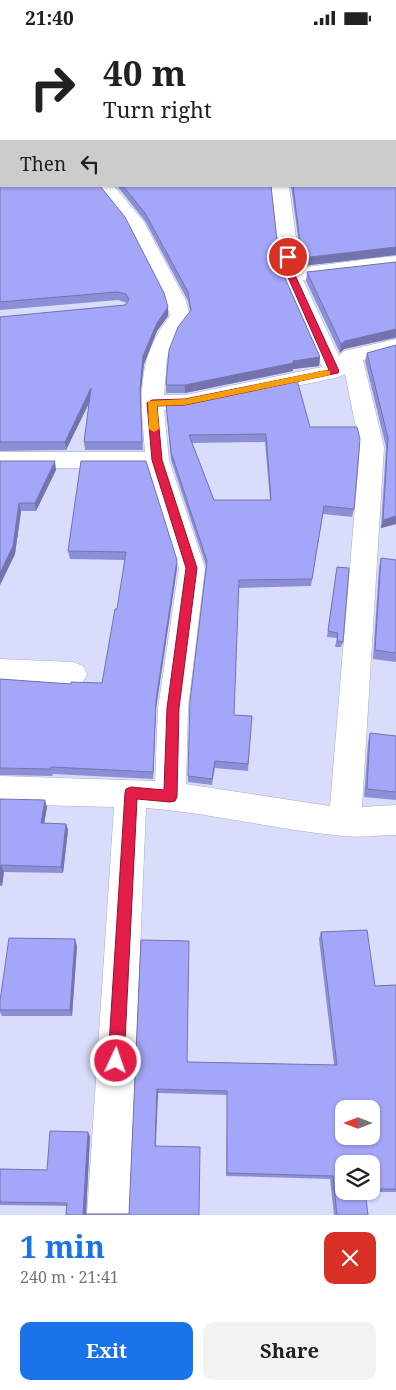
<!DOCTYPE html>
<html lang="en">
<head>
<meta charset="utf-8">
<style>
	:root { --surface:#fff; --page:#f2f2f2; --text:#202124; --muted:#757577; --accent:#1a73e8 }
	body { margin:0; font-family:"Noto Serif",serif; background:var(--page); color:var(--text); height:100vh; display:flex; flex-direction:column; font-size:19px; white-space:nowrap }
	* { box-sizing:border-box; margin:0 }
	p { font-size:16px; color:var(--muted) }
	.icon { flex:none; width:28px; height:28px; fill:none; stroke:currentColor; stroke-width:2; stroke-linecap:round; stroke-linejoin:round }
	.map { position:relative; height:1180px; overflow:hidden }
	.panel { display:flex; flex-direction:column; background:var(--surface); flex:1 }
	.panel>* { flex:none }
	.hud { position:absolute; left:0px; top:0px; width:396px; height:152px; box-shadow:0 1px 4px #0004; background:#fff; color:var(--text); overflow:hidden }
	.needle { width:32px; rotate:270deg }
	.controls { position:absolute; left:335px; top:1065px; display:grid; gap:10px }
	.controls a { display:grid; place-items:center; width:45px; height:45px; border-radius:10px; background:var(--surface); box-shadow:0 1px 4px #0004; font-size:25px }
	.pin { position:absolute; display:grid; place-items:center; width:42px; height:42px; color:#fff; margin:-21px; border:2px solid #fff; border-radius:50%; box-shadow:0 1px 5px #0007 }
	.me { position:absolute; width:55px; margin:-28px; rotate:3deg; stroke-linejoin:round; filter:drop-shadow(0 0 4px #0008) }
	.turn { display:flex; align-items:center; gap:18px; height:105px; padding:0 20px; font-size:22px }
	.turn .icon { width:65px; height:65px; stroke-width:2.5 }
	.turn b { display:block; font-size:35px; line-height:42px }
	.then { display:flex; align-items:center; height:48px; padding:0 20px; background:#0003; gap:10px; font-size:19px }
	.round { display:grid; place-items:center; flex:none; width:52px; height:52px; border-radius:10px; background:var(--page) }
	.overview { display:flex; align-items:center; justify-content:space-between; height:85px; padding:0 20px }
	h1 { font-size:30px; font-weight:700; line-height:38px; color:var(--accent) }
	.cta { display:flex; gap:10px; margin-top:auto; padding:10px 20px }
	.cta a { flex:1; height:58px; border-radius:10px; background:var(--accent); color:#fff; font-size:20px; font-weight:700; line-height:58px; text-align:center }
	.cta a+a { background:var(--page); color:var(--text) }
	.status { display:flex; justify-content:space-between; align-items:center; height:35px; padding:0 25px; background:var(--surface); direction:ltr }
	.status svg { height:14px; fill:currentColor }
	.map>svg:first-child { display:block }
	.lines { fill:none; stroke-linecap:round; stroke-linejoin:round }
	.minor-casing { stroke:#a9abc9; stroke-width:1 }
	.minor { fill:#fff; fill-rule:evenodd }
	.wall { fill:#8d8fd6; fill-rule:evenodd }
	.shaded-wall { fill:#7374ae }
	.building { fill:#a4a6f9; stroke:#7374ae; fill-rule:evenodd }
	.route { fill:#e11d48; stroke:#92132f }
	.slow { fill:#f59e0b }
</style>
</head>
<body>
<div class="status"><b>21:40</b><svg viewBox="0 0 49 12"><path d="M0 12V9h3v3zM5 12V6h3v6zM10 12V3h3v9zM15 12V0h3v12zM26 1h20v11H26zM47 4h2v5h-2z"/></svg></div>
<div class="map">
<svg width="396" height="1180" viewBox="0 0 396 1180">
	<rect width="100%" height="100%" fill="#d9dcfb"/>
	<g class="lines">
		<g class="minor-casing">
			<g id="minor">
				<path d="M96,151H114L144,187L186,266L190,282L177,299L167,323L164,360H185L322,332L281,240L271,151H289L300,233C332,229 363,224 396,221V233L349,237L330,242L303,245L339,321L344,316L396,304V316L363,325L384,412L362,772L396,770V800C379,800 360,803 343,801C277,795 212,778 146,773L129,1180H87L114,772L0,769V741L155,746L158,673L179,533L148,433H0V417H145C141,366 135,324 170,281L166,266L127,189ZM345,339L360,412L330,771L186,749L188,673L205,533L169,425L164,375L185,374L335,343Z"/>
				<path d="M0,624L73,627L83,631L87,639L83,647L73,651L0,648Z"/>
			</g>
		</g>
		<use href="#minor" class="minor"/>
	</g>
	<g class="wall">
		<path d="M396,61V220L302,231L291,151H395Z"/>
		<path d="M0,146L168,272V281L157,296L144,329L140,363L143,415H85L84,407L89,368L66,415L0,416V282L125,270L127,268L118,265L0,275Z"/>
		<path d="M117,151H271L280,232L320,322L319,331L293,334V336L185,358H166V350L190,276L188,266L145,186Z"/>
		<path d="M396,227V303L344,314L340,318L306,246L307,237Z"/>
		<path d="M396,310V489L381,493L386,412L365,326L367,318Z"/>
		<path d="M166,369L310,392L354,474L352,482L323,479L311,551L238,553L234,680L252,681L248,736L215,733L212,750L188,747V741L206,531L171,425ZM265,407L270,465H214L192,408Z"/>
		<path d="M0,426L56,435L36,476H21L15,519L0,550Z"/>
		<path d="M81,426L177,533L156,673L153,744L53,739L52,741L0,740V644L71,649L102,648L117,574L125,525L70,524L68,516Z"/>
		<path d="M381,523L396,525V627L373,624L379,532Z"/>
		<path d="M336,538L343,607L341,612H335L337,603L327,602Z"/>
		<path d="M370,698L396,701V765L364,762L368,707Z"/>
		<path d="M0,764L47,772L44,788L66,789L68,795L63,838L4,837L2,851H0Z"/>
		<path d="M321,897L375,951L396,950V1157H365L368,1180H334L330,1144L226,1141L227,1060L158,1058L156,1111L199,1180H66L67,1171L0,1170V1134L47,1135L90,1101L86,1179H129L141,905L188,1027L334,1030L319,904ZM371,1129V1156H344Z"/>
		<path d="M77,911L72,981H2L0,977V966Z"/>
	</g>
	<g class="shaded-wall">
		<path d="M396,212V220L302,231V223Z"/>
		<path d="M168,272V281L157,296L144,329L140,363L143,415L140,354L143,321L157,288Z"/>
		<path d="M396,294V302L344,314L340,318L341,309L345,306Z"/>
		<path d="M320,322L319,331L293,334V336L185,358V350L293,326Z"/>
		<path d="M91,353L92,362L66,415L65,407Z"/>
		<path d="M55,426L56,435L36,476L35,468Z"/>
		<path d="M19,468L21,476L15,519L0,550V538Z"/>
		<path d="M396,481V489L381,493L383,485Z"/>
		<path d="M177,525V533L156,673L153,744V737L156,665Z"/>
		<path d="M45,765L47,772L43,795L41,788Z"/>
		<path d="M66,789L68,795L63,838L61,832Z"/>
		<path d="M1,830L4,837L2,851L0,847V839Z"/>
		<path d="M75,904L77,911L72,981L70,975Z"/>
		<path d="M157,1054L158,1058L155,1114V1111Z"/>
		<path d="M88,1097L90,1101L86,1180L83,1179Z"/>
	</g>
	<g class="building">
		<path d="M0,0H396V49L395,50V1H1V46L0,45Z"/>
		<path d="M1,55V85L0,84V56Z"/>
		<path d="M396,61V212L302,223L293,151H395V62Z"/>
		<path d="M1,95V141L0,137V96Z"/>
		<path d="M1,145V151H100L125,182L164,258L168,272L157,288L143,321L140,354L142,407H84L91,353L65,407H0V282L125,270L129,265L126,259L117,257L0,267V146Z"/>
		<path d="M123,151H271L280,232L320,322L293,326V328L185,350H166L169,315L178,292L191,275L188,257L145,178Z"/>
		<path d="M396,227V294L345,306L341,309L307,237Z"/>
		<path d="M396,310V481L383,485L388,403L367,318Z"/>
		<path d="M297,345L310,392H357L360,404L354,474L324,471L312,544L239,545L234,680L252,681L248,729L215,726L212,744L188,741L190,666L207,526L171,417L166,369L185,368ZM266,399L271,465H214L189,400Z"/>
		<path d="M0,426H55L35,468H19L13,511L0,538Z"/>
		<path d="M81,426H146L177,525L156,665L153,737L51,732L50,734L0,733V644L71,649V647L102,648L115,574H117L126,517L68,516Z"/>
		<path d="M381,523L396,525V618L375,615Z"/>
		<path d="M337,532L349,533L343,607L337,606L338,598L328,596Z"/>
		<path d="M370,698L396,701V757L367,754Z"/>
		<path d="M0,764L45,765L41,788L66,789L61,832L1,830L0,839Z"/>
		<path d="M367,895L375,951L396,950V1154H371V1129H344V1156H365L368,1180H337L333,1141L227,1138V1056L157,1054L155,1111L200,1112L199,1180H66L67,1168L0,1167V1134L47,1135L50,1096L88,1097L83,1179H129L141,905L189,906L187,1027L337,1030L321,897ZM344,1074H371V1101H344Z"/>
		<path d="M9,903L75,904L70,975H0V966Z"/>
	</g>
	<path class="route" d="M286,220L292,222L295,240L339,336L338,338L185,370L157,371L162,425L197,533L179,673L177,762L175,766L170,767L137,764L124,1026L122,1032L116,1034L111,1032L108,1026L125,758L126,754L131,752L164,755L167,673L186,533L152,425L147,368L152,365L185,364L329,335L287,240Z"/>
	<path class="slow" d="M326,335L330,336V340L185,370L157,371L159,394L154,397L149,394L148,366L185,364Z"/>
</svg>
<div class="controls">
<a><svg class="needle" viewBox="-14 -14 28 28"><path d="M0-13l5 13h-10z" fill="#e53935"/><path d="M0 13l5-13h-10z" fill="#757577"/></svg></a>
<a><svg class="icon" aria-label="layers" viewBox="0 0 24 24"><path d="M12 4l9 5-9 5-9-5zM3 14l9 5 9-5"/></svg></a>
</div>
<div class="pin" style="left:288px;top:222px;background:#d93025"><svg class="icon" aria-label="arrive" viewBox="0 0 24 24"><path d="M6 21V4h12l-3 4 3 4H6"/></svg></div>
<svg class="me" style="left:116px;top:1026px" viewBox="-20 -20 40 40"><circle r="17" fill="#e11d48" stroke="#fff" stroke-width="3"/><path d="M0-11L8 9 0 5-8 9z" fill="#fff"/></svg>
<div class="hud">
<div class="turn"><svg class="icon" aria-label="right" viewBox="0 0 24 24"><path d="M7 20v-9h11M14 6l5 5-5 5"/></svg><div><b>40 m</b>Turn right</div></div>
<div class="then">Then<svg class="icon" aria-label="left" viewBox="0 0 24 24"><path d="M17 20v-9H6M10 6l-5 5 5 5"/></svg></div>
</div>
</div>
<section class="panel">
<div class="overview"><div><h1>1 min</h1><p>240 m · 21:41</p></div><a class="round" style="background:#d93025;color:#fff"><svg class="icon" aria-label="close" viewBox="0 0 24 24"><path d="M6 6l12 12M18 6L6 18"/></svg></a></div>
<div class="cta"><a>Exit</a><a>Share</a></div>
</section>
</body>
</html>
